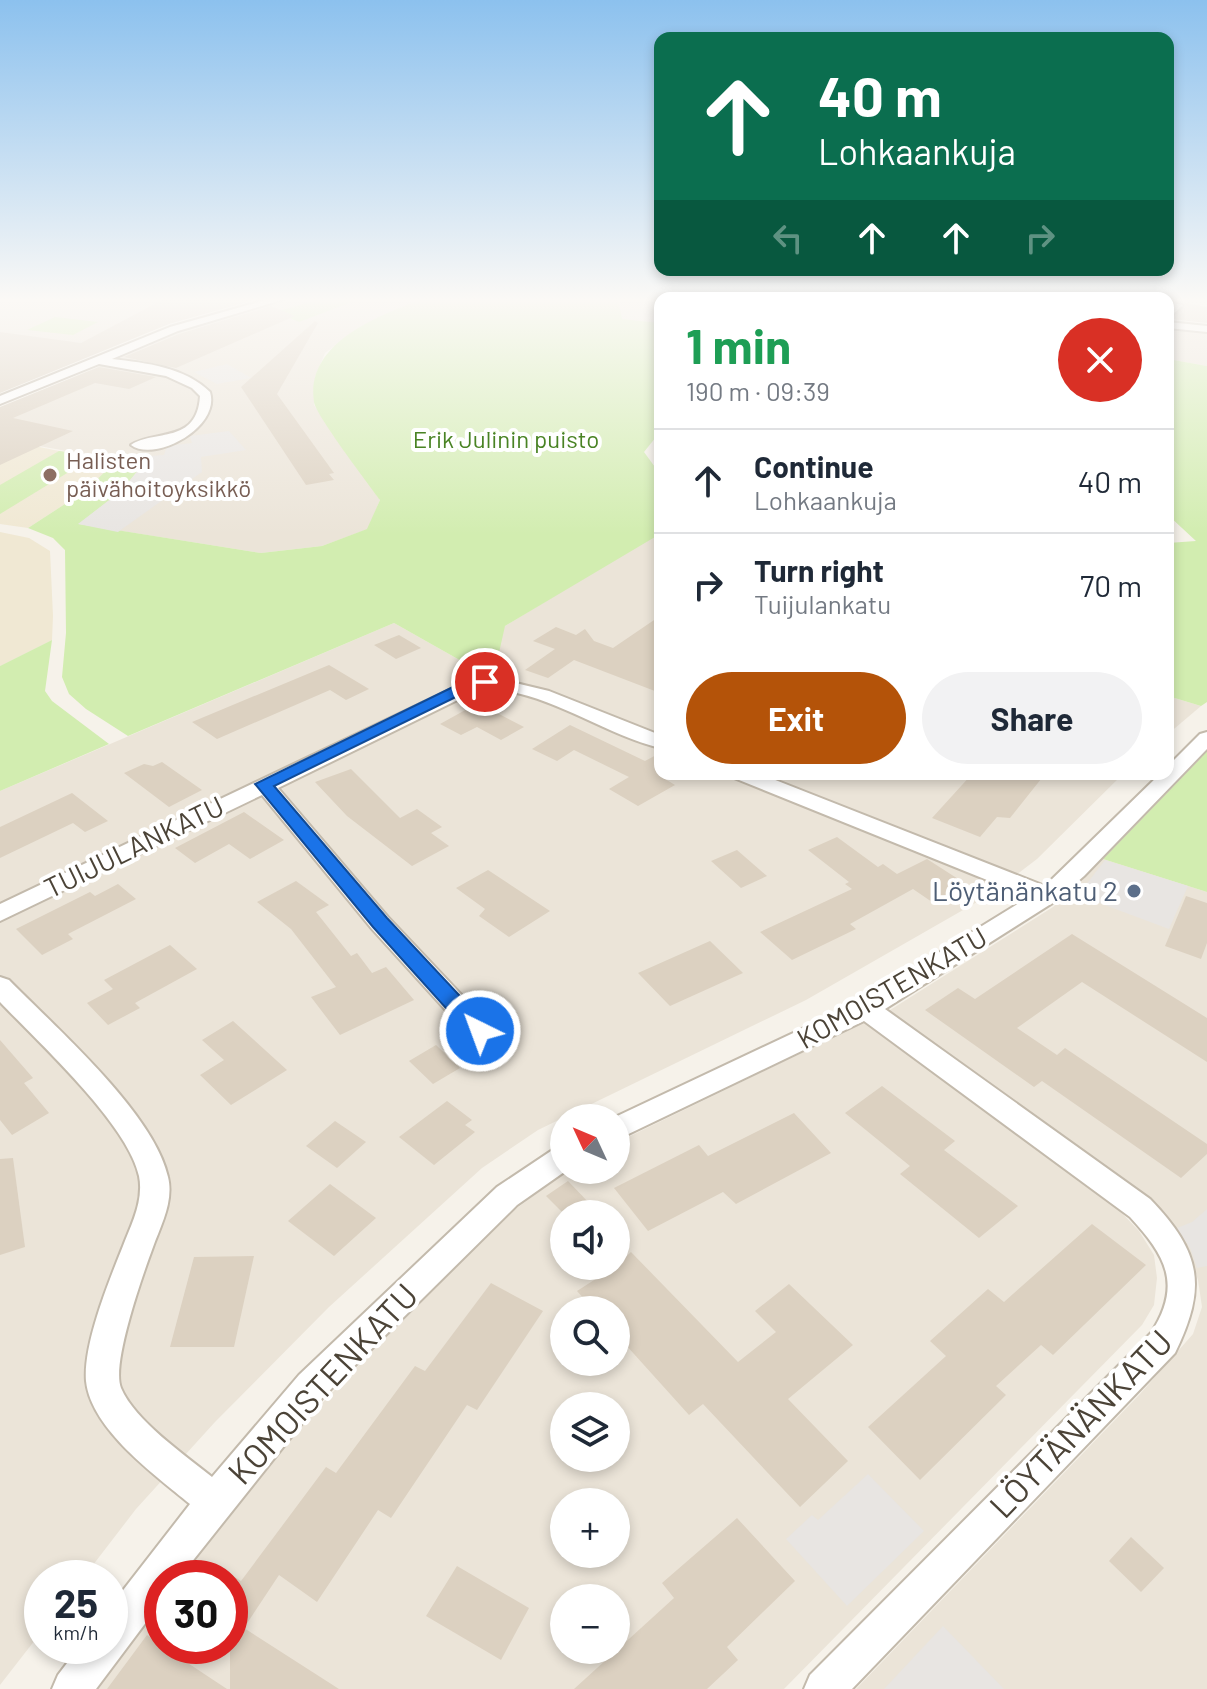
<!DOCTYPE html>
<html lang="en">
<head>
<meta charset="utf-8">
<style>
	:root { --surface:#fff; --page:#f2f2f3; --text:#1f2937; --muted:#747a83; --line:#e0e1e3; --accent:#b45309 }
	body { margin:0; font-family:Barlow,sans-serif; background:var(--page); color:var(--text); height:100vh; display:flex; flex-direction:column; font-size:30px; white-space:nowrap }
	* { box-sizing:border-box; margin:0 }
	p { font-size:26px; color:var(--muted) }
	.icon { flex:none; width:44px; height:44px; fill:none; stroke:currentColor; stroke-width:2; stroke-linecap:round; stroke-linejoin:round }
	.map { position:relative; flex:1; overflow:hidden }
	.side { position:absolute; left:654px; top:292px; width:520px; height:488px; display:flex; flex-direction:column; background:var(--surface); border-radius:16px; box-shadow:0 4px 12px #0003 }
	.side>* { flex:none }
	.guide { position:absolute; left:654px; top:32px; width:520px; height:244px; border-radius:16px; box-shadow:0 4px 12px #0003; background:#0b6e4f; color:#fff; overflow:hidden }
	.needle { width:52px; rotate:314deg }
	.buttons { position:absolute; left:550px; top:1104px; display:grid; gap:16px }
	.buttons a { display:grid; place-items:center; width:80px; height:80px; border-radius:50%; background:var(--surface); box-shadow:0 4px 12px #0003; font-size:40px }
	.speed { position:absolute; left:24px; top:1560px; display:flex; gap:16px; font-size:40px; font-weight:700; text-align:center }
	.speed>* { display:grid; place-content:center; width:104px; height:104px; border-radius:50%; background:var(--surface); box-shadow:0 4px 12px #0003; line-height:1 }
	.speed small { font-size:20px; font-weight:400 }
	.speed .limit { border:12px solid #d22; background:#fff; color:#111 }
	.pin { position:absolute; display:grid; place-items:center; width:68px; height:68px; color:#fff; margin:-34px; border:4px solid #fff; border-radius:50%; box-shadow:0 2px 8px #0007 }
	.me { position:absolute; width:88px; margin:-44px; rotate:318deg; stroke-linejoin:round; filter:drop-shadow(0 0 6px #0008) }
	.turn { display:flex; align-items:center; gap:28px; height:168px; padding:0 32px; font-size:36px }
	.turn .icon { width:104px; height:104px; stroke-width:2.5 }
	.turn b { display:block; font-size:56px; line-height:68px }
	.lanes { display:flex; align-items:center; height:76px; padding:0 32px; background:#0003; justify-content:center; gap:40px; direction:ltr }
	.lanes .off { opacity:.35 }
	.round { display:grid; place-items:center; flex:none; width:84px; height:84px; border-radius:42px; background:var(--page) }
	.overview { display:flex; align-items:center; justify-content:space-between; height:136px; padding:0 32px }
	h1 { font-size:48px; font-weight:700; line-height:60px; color:#1e9e55 }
	.button { display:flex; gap:16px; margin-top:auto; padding:16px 32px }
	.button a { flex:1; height:92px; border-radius:48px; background:var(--accent); color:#fff; font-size:32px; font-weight:700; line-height:92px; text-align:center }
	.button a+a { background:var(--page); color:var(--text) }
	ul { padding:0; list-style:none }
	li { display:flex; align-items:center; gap:24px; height:104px; padding:0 32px; border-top:2px solid var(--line) }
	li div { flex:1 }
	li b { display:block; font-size:30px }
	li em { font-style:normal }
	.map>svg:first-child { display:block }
	.residential { fill:#ebe4d8; fill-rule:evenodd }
	.education { fill:#f0e8d3 }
	.green { fill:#d2edb0 }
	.parking { fill:#e8e5e2 }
	.building { fill:#dcd1c1 }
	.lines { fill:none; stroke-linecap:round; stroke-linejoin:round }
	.minor-casing { stroke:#c3baac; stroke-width:4 }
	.minor { fill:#fff; fill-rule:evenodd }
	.route { fill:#1a73e8; stroke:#114b97; stroke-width:2 }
	.education-dot { fill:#8d6e63; stroke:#fff; stroke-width:3 }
	.service-dot { fill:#5c6f8a; stroke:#fff; stroke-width:3 }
	.labels { text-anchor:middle; stroke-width:8; stroke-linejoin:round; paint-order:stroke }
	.far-park-label { font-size:24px; fill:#498324; stroke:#fff }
	.far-education-label { font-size:24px; fill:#785e54; stroke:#fff; text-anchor:start }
	.street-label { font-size:28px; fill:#4b4337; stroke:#fff }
	.service-label { font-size:28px; fill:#4e5e75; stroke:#fff; text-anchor:end }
	.near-street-label { font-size:34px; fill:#4b4337; stroke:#fff }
</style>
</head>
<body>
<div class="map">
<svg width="1207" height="1689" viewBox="0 0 1207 1689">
	<rect width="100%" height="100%" fill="#f6f2ea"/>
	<g class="residential">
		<path d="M0,299H253L183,318L0,390Z"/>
		<path d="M298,299H422L358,329L325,353L315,377L314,405L380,500L368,529L322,546L261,553L78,524L121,491L149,456L117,460L0,439V408L178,333L238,313Z"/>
		<path d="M618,299H660V323L621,319Z"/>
		<path d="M1168,327L1207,331V366L1168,359Z"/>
		<path d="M656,534H660V774H1123L1037,859L991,894L806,1000L538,1130L482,1168L329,1307L215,1422L136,1509L83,1578H42V1631L0,1685V791L394,623L479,671L505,626Z"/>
		<path d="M1168,696L1201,706L1168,734Z"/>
		<path d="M1103,859L1207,892V1689H856L1140,1394L1193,1334L1202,1307L1198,1280L1190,1254L1174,1229L887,1012L1053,907Z"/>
		<path d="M865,1022L1118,1209L1139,1231L1154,1255L1157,1278L1154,1305L1142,1325L784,1689H96L162,1599V1646H230V1578H178L304,1422L493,1226L568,1170H616V1143ZM564,1214H616V1266H564ZM564,1310H616V1362H564ZM564,1406H616V1458H564ZM564,1502H616V1554H564ZM564,1598H616V1650H564Z"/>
	</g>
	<g class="education">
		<path d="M0,439L59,451L117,460L85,491L28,528L0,524Z"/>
		<path d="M0,532L29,538L50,551L53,616L52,640L0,666Z"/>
	</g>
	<g class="green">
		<path d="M320,299L354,301L299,322L276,312Z"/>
		<path d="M422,299H618L622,319L660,323V432L644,452L660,474V534L505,626L494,675L479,671L394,623L128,736L86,709L69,694L62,677L66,633L65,550L53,538L28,528L85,491L117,460L150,456L121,491L79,524L261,553L322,546L367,529L380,500C369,485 315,414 314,402C305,343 378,316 422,299Z"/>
		<path d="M55,317L98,322L73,335L27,330Z"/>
		<path d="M1168,359L1207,366V702L1201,706L1168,696V543L1196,541L1168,515Z"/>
		<path d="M59,451L95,456L0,514V485Z"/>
		<path d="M52,640L45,691L52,701L109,744L0,791V666Z"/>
		<path d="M1207,751V892L1103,859L1196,763Z"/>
	</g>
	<g class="parking">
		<path d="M227,364L251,378L217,384L194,372Z"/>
		<path d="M229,431L246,450L201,457L202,472L118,532L78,524L121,491L150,456L164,455L167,446L192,443L190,436Z"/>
		<path d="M1105,860L1188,886L1169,929L1078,895Z"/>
		<path d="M1207,1209V1266L1197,1268L1190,1248L1177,1228L1192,1222Z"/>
		<path d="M868,1474L924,1531L847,1606L786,1539L812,1515L818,1520Z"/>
		<path d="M943,1626L1004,1689H884Z"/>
	</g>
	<g class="building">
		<path d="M164,299L254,300L169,324L0,393V332L81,343Z"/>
		<path d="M1186,303L1207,307V323L1172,319Z"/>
		<path d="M271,306L295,316L176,368L124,357L179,334Z"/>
		<path d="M315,321L318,323L277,394L334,473L329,474L334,480L306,485L241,387Z"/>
		<path d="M99,367L156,377L129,389L95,383L13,418L73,431L0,465V407Z"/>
		<path d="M660,616V693L574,660L548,678L525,670L555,649L533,641L556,627L576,635L585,629L594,641L613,648Z"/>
		<path d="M399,635L421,648L396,659L374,645Z"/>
		<path d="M329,665L369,689L346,700L330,690L217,739L192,722Z"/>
		<path d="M478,703L524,727L501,740L477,727L461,735L440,724Z"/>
		<path d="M570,725L645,761L660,753V776L675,785L638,806L609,789L629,777L574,750L557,761L532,749Z"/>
		<path d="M162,762L202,790L169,807L124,773L144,764L153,766Z"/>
		<path d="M351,769L400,818L417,809L442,827L431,833L449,846L412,866L347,816L315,782Z"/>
		<path d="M972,774H1045L1010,818L997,817L980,837L932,818Z"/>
		<path d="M72,793L108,821L85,832L73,823L0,858V827Z"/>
		<path d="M244,812L284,840L250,859L229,844L195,863L175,848Z"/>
		<path d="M837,837L878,867L883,864L897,874L927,859L966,884L932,902L913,889L850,924L856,929L792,960L760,932L852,889L845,884L849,882L808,850Z"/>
		<path d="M737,850L767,876L741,888L711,861Z"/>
		<path d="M488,870L550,911L509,937L479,916L485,909L456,888Z"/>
		<path d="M296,881L329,905L316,912L351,956L357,953L372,973L386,967L414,1000L340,1035L311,997L336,987L291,929L257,902Z"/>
		<path d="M118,884L136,899L68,934L73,939L42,955L16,929L90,892L95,896Z"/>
		<path d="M1186,896L1207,903V943L1201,959L1165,946Z"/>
		<path d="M1072,934L1207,1018V1062L1082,982L1017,1028L1057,1055L1065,1048L1207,1144V1154L1181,1178L1042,1081L1034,1087L925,1010L958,988L975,999Z"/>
		<path d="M710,941L743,973L670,1006L638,973Z"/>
		<path d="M170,945L197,969L135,1003L140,1008L108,1025L87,1003L113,989L104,980Z"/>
		<path d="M233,1021L287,1070L231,1105L200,1075L224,1060L202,1040Z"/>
		<path d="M0,1040L33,1078L24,1083L49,1113L12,1135L0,1120Z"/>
		<path d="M436,1045L460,1068L433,1084L409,1061Z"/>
		<path d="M882,1086L955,1141L944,1150L1018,1206L979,1238L900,1174L910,1166L845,1113Z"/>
		<path d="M447,1101L472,1120L465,1125L475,1132L434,1165L399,1137Z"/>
		<path d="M794,1113L831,1153L736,1204L723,1192L648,1231L614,1188L699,1145L708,1156Z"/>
		<path d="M335,1121L366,1142L337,1168L306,1146Z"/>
		<path d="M13,1158L25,1247L0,1255V1159Z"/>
		<path d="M568,1181L590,1204L574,1214H564L546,1196Z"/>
		<path d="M330,1184L376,1218L334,1256L288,1221Z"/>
		<path d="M1092,1224L1146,1265L1053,1355L1041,1345L996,1386L1006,1395L920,1480L868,1427L946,1356L930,1341L988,1289L1004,1302Z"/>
		<path d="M631,1252L738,1362L776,1332L755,1311L789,1284L853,1345L788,1399L848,1461L800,1507L703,1404L689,1415L616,1334V1310H594L577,1291L616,1266Z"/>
		<path d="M254,1256L234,1347H170L194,1257Z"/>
		<path d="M491,1283L543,1311L477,1410L467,1405L391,1518L378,1510L317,1602L279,1575L244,1628L339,1689H230V1574L241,1581L326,1467L336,1473L415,1366L425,1371Z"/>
		<path d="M737,1518L795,1581L727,1647L738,1660L707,1689H574L674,1598L662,1583Z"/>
		<path d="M1131,1537L1164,1568L1141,1592L1109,1561Z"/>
		<path d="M457,1566L529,1608L501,1660L426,1616Z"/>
		<path d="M147,1635L162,1646L227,1689H107Z"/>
	</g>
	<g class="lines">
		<g class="minor-casing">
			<g id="minor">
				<path d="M269,299H285L178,331L112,359C147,363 184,367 210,392C221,427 155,463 131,445C154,429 197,445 200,396L192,388L166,376L99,364L0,404V396L170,327Z"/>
				<path d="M1174,303L1183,305L1168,319V310Z"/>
				<path d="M1168,322L1207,326V332L1168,328Z"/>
				<path d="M495,678L549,691L660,735V748C599,733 545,688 480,689L278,788L388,917L489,1024L493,1031L489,1038L480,1040L471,1038L372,929L262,795L0,921V904L470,680Z"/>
				<path d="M1207,732V749L1084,876L1054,902L885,1009L1150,1199C1202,1253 1207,1287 1175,1353L852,1689H804L810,1675L1151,1333C1183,1284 1165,1255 1130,1217L864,1021L616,1140V1118H613L857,1003L1029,897L734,778L731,774H760L1045,886L1160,774H1168V766L1200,734Z"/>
				<path d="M0,977L9,980C55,1027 154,1113 168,1177C174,1201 161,1225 153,1247C143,1274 111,1364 121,1388C135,1421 185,1455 212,1477L299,1375L497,1187L554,1149L564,1146V1170H567L517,1205L323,1397L179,1578H162V1601L96,1689H52L58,1675L80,1646H110V1607L190,1504C155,1475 91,1429 86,1381C83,1344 109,1281 123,1246C131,1225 144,1201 139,1176C128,1124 38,1042 0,1002Z"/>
			</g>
		</g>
		<use href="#minor" class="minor"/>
	</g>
	<linearGradient id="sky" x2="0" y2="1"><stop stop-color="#8cc1ee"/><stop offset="0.56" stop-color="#fbf9f6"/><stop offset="1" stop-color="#fbf9f6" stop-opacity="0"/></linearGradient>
	<rect width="1207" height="535" fill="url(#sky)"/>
	<path class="route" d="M485,678L493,682L491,685L468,691L274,786L387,918L487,1025L491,1031L487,1037H472L373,927L255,784L457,685Z"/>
	<circle class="education-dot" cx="50" cy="475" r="8"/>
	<circle class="service-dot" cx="1134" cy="891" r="8"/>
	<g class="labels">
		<g class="far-park-label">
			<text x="506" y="448">Erik Julinin puisto</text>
		</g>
		<g class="far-education-label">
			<text x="66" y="469">Halisten<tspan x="66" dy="28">päivähoitoyksikkö</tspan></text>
		</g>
		<g class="street-label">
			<text transform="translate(134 847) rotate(-26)" y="10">TUIJULANKATU</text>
			<text transform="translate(892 988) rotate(-30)" y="10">KOMOISTENKATU</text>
		</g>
		<g class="service-label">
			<text x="1118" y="901">Löytänänkatu 2</text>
		</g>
		<g class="near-street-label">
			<text transform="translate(323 1384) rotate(-47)" y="12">KOMOISTENKATU</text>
			<text transform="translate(1081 1424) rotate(-46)" y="12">LÖYTÄNÄNKATU</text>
		</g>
	</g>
</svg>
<div class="buttons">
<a><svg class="needle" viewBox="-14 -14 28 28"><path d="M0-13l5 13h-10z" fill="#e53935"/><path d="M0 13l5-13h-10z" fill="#747a83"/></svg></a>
<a><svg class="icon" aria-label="sound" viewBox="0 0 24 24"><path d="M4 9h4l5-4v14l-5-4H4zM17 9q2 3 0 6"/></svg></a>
<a><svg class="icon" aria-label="search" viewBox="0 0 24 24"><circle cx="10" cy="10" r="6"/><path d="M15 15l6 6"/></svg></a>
<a><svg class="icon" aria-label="layers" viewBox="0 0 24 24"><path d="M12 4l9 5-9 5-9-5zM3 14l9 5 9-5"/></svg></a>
<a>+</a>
<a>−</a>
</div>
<div class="speed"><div>25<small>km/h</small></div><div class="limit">30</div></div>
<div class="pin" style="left:485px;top:682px;background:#d93025"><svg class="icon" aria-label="arrive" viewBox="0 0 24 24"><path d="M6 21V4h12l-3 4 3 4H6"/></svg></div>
<svg class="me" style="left:480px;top:1031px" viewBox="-20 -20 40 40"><circle r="17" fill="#1a73e8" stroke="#fff" stroke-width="3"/><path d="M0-11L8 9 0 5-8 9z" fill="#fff"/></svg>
<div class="guide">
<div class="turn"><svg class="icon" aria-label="ahead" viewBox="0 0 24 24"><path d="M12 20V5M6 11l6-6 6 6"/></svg><div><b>40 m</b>Lohkaankuja</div></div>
<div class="lanes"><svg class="icon off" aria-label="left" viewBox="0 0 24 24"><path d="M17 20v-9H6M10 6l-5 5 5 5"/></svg><svg class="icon" aria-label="ahead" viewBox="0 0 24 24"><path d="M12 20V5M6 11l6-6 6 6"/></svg><svg class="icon" aria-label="ahead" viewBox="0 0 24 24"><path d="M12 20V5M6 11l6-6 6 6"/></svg><svg class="icon off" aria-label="right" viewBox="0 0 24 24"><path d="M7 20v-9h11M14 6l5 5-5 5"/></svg></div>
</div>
<section class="side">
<div class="overview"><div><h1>1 min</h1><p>190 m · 09:39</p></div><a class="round" style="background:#d93025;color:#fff"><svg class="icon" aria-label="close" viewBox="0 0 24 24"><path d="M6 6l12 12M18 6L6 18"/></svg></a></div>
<ul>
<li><svg class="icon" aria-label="ahead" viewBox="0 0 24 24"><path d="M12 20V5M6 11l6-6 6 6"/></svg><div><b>Continue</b><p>Lohkaankuja</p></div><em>40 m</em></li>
<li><svg class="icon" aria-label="right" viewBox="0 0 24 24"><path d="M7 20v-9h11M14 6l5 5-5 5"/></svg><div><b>Turn right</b><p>Tuijulankatu</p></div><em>70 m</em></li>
</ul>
<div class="button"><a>Exit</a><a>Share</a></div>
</section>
</div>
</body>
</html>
